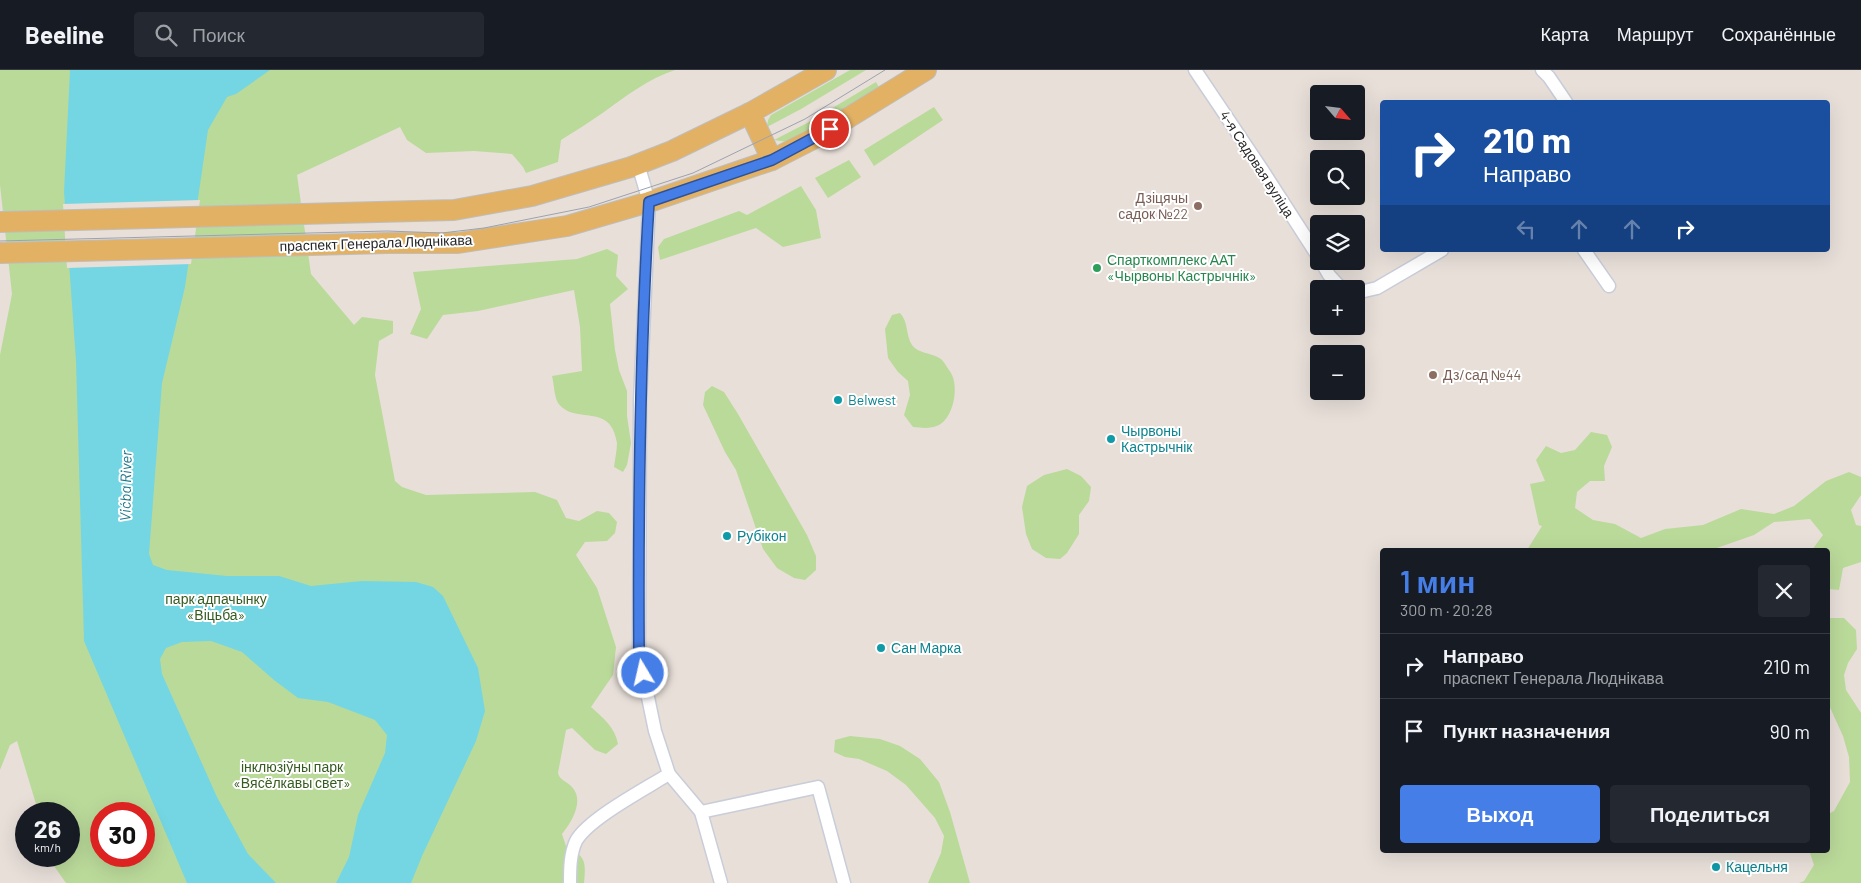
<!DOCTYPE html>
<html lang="ru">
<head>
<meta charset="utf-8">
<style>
	:root { --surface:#171b24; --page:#242831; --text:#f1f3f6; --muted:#9ea1a6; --line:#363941; --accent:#467ee8 }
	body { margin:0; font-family:Barlow,sans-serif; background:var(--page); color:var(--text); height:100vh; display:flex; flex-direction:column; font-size:19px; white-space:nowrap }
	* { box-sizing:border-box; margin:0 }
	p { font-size:16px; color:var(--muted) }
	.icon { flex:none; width:28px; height:28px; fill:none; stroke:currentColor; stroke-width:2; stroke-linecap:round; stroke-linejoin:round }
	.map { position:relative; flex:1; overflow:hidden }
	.panel { position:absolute; left:1380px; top:478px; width:450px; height:305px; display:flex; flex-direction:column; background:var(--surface); border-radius:5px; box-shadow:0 5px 20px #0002 }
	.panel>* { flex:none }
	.guide { position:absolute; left:1380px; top:30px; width:450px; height:152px; border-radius:5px; box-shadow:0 5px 20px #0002; background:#1a4fa0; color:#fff; overflow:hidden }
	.needle { width:32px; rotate:118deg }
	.buttons { position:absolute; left:1310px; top:15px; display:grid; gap:10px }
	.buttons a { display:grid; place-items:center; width:55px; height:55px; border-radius:5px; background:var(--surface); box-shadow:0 5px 20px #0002; font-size:25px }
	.speed { position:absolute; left:15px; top:732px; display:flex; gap:10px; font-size:25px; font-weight:700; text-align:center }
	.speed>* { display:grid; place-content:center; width:65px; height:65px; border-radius:50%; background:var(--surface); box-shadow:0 5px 20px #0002; line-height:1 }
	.speed small { font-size:12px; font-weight:400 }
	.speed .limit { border:8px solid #d22; background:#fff; color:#111 }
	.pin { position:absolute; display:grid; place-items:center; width:42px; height:42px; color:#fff; margin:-21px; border:2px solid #fff; border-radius:50%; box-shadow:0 1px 5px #0007 }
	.me { position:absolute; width:55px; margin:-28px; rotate:351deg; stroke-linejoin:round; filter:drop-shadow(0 0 4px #0008) }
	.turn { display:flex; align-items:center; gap:18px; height:105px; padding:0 20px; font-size:22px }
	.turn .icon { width:65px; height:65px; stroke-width:2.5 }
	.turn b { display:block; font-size:35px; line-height:42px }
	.lanes { display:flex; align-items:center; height:48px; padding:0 20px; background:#0003; justify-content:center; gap:25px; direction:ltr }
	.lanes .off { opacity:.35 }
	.round { display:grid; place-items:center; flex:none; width:52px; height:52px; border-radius:5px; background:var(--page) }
	.summary { display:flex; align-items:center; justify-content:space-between; height:85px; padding:0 20px }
	h1 { font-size:30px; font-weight:600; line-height:38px; color:var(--accent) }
	.primary-button { display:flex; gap:10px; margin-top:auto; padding:10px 20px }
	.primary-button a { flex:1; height:58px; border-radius:5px; background:var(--accent); color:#fff; font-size:20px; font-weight:600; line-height:58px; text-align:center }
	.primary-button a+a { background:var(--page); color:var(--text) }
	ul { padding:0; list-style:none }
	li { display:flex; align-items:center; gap:15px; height:65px; padding:0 20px; border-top:1px solid var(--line) }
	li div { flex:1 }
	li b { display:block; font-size:19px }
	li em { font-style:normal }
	header { display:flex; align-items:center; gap:30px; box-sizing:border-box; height:70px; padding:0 25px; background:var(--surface); border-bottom:1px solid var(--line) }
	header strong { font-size:24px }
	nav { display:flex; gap:28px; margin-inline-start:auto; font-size:18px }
	.search { width:350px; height:45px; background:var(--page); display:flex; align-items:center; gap:12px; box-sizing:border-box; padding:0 18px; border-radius:5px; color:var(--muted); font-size:19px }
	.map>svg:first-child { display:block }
	.green { fill:#bada9a; fill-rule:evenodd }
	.water { fill:#74d6e2 }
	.pier { fill:#e8dfd9 }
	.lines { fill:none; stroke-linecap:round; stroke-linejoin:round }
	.street-casing { stroke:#c8cdd8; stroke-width:15 }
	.primary-casing { stroke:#bebebe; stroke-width:22 }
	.street { stroke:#fff; stroke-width:12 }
	.primary { stroke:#e2b164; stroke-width:20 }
	.tram { stroke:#9da2af; stroke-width:1 }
	.route-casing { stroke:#2e5297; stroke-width:12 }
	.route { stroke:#467ee8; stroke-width:9 }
	.education-dot { fill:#8d6e63; stroke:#fff; stroke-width:2 }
	.leisure-dot { fill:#2e9e5b; stroke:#fff; stroke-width:2 }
	.culture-dot { fill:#0f9aa8; stroke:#fff; stroke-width:2 }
	.labels { text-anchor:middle; stroke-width:4; stroke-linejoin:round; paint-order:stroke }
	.street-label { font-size:14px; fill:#272727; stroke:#fff }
	.education-label { font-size:14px; fill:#785e54; stroke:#fff; text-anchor:end }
	.leisure-label { font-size:14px; fill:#27864d; stroke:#fff; text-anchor:start }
	.culture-label { font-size:14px; fill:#0d838f; stroke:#fff; text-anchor:start }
	.park-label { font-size:14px; fill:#355b1f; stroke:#fff }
	.water-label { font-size:15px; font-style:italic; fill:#197489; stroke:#fff }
</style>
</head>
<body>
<header>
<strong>Beeline</strong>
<div class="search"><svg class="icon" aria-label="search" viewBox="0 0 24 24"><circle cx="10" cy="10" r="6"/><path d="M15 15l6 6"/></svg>Поиск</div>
<nav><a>Карта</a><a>Маршрут</a><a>Сохранённые</a></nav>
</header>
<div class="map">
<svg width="1861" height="813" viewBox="0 0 1861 813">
	<rect width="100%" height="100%" fill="#e8dfd9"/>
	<g class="green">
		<path d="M0,0H675C648,9 626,26 604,42C590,52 575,61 561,70L558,92L526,103L523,97L512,84L474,81L426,83L407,70L400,57L297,105L311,204L354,255L362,247L393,251V263L379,271L375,305L395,411L402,417L426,425L535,422L557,430L566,448L579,451L597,441L609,443L617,452L615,463L607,471L585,472L576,485L597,518L616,577L613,605L591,637C603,648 615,657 618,674L606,684L595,680L572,658L566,660L558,703C560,711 567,711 572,717C585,731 571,753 562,764L566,776C586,787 586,791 584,813H66L54,796L51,786H69V744H39L17,671L10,675L0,700V285L12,224L0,115ZM101,744H144V786H101Z"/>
		<path d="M850,0H866L801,39L767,57L768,50L771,45Z"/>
		<path d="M876,12L880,19L787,72L774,70L809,52Z"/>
		<path d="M934,37L943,50L874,96L864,80Z"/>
		<path d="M849,90L861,107L828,128L815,108Z"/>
		<path d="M801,116L816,140L821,168L783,177L756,158L660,190L658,177L664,169L739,141L747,145Z"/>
		<path d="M607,179L618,185L616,206L628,219L610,234L615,280L619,300L627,321V346L631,373L627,395L623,402L614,397C615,389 617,380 617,373C611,331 575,356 558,333C554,326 554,313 552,306L582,301L580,257L574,220L478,241L443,245L427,269L410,264L421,239L413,202L577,189Z"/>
		<path d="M900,243C909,253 905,264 912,275C920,285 933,282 942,290C945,293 948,299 951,303C959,316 954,347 939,355C930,359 923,358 913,357L904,345L910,325L908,311L898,302L888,288L885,259L892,245Z"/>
		<path d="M712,316L724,322L738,344L807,465L816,486V500L805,510L794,508L777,498L763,479L736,400L725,382L703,335L705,322Z"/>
		<path d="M1591,362L1607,365L1612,377L1604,396L1605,411H1590L1577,422L1575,438L1593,450L1615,454L1641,468L1665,459L1703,455L1741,439L1774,444L1794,436L1826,411L1849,402L1861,407V425L1851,440L1856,455L1861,456V492L1843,498L1839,520L1828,519V480H1812L1823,465L1810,449L1774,452L1754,465L1711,480H1527L1542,456L1539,455L1530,414L1545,411L1536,390L1546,376L1561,383L1575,380Z"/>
		<path d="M1067,399L1081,406L1091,417L1089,431L1079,445V464L1067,483L1060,489L1046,488L1032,479L1026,464L1022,437L1027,416L1044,405Z"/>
		<path d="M1829,548H1844L1856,560L1857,579L1848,593L1844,605L1846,620L1861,643V813H1799L1804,811L1814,795L1809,780H1828V744L1834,741L1850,712L1849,687L1843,666L1828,633Z"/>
		<path d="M850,666L880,669L900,676L920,689L939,712L950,742L970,813H928L941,783L944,766L935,748L906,715L887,701L859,689L845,687L834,682L835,670Z"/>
	</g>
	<path class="water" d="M70,0H270L236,24L227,27L208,60L185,217L162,313L149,484L153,495L167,500L227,506H279L311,516L362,511L416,512L433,517L443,526L478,598L485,641L476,671L422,786L411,813H336L349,787L358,745L385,683L387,665L375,650L328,632L298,628L274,610L242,582L211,571L182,572L166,578L160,589L162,604L217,727L248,784L276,813H187L84,571L76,291L64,122Z"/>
	<path class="pier" d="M200,130L191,194L67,198L63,134Z"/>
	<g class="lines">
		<g class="street-casing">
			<g id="street">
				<path d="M1195,0L1261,98L1319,188"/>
				<path d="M1542,0L1549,7L1566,32"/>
				<path d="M638,94L649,132L640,332L639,584L655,661L669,704L701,742L721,813"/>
				<path d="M1584,180L1609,216"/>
				<path d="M1321,191L1329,205L1342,219"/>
				<path d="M1356,223L1377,218L1442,180"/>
				<path d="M701,742L818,717L844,813"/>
				<path d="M570,813C570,799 570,784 576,771C588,749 645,719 669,704"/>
			</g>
		</g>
		<g class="primary-casing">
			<g id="primary">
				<path d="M750,43L772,90"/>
				<path d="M0,152L454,140L532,126L631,97L672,81L750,43L826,0"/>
				<path d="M0,183L388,173H458L567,156L649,132L772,90L817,67L926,0"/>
			</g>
		</g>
		<use href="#street" class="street"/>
		<use href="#primary" class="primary"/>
		<path class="tram" d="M0,171L387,161L442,163L484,158L589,137L693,103L805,49L885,0"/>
	</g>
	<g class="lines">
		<g class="route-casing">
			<path id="route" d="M643,603L639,584C638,433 640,283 649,132L772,90L830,59"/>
		</g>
		<use href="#route" class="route"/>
	</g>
	<g class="education-dot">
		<circle cx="1198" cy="136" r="5"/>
		<circle cx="1433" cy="305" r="5"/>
	</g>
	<circle class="leisure-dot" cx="1097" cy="198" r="5"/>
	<g class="culture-dot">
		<circle cx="838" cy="330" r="5"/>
		<circle cx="1111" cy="369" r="5"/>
		<circle cx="727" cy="466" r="5"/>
		<circle cx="881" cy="578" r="5"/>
		<circle cx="1716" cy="797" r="5"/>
	</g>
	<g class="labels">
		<g class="street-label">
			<text transform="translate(1257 94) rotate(57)" y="5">4-я Садовая вуліца</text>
			<text transform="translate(376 173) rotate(-2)" y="5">праспект Генерала Люднікава</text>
		</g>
		<g class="education-label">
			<text x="1188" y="133">Дзіцячы<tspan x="1188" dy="16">садок №22</tspan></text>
			<text x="1443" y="310" text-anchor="start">Дз/сад №44</text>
		</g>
		<g class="leisure-label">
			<text x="1107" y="195">Спарткомплекс ААТ<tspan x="1107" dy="16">«Чырвоны Кастрычнік»</tspan></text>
		</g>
		<g class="culture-label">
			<text x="848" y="335">Belwest</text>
			<text x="1121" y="366">Чырвоны<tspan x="1121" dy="16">Кастрычнік</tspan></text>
			<text x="737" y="471">Рубікон</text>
			<text x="891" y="583">Сан Марка</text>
			<text x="1726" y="802">Кацельня</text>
		</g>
		<g class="park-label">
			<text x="216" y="534">парк адпачынку<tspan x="216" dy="16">«Віцьба»</tspan></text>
			<text x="292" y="702">інклюзіўны парк<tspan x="292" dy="16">«Вясёлкавы свет»</tspan></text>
		</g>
		<g class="water-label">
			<text transform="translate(126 416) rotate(-89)" y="5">Vićba River</text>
		</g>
	</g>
</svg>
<div class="buttons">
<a><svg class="needle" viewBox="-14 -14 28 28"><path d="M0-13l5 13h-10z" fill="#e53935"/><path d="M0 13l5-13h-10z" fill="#9ea1a6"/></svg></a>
<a><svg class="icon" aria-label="search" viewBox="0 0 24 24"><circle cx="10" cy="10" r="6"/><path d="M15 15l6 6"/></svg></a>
<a><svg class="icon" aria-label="layers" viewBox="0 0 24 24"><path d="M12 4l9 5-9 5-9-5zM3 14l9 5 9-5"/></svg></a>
<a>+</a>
<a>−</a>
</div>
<div class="speed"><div>26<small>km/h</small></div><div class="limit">30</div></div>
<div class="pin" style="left:830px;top:59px;background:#d93025"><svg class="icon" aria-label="arrive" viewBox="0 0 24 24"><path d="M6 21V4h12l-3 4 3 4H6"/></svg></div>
<svg class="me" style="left:643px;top:603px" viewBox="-20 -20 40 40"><circle r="17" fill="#467ee8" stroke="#fff" stroke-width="3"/><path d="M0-11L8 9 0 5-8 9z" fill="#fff"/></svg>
<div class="guide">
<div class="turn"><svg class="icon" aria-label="right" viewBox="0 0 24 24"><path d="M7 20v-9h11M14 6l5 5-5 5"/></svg><div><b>210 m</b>Направо</div></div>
<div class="lanes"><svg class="icon off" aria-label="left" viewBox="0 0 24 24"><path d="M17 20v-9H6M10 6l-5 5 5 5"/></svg><svg class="icon off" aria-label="ahead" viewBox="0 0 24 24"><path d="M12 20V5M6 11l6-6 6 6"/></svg><svg class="icon off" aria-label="ahead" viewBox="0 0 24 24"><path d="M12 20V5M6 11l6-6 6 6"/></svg><svg class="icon" aria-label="right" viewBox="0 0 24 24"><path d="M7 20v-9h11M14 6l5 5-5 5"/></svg></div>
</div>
<section class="panel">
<div class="summary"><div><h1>1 мин</h1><p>300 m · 20:28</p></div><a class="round"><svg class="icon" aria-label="close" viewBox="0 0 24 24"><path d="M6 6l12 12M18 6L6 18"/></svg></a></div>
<ul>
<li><svg class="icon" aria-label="right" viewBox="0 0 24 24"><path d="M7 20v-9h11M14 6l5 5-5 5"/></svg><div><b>Направо</b><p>праспект Генерала Люднікава</p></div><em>210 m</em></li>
<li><svg class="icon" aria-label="arrive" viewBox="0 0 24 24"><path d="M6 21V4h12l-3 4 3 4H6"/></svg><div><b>Пункт назначения</b></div><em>90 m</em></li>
</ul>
<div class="primary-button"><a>Выход</a><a>Поделиться</a></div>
</section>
</div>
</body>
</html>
